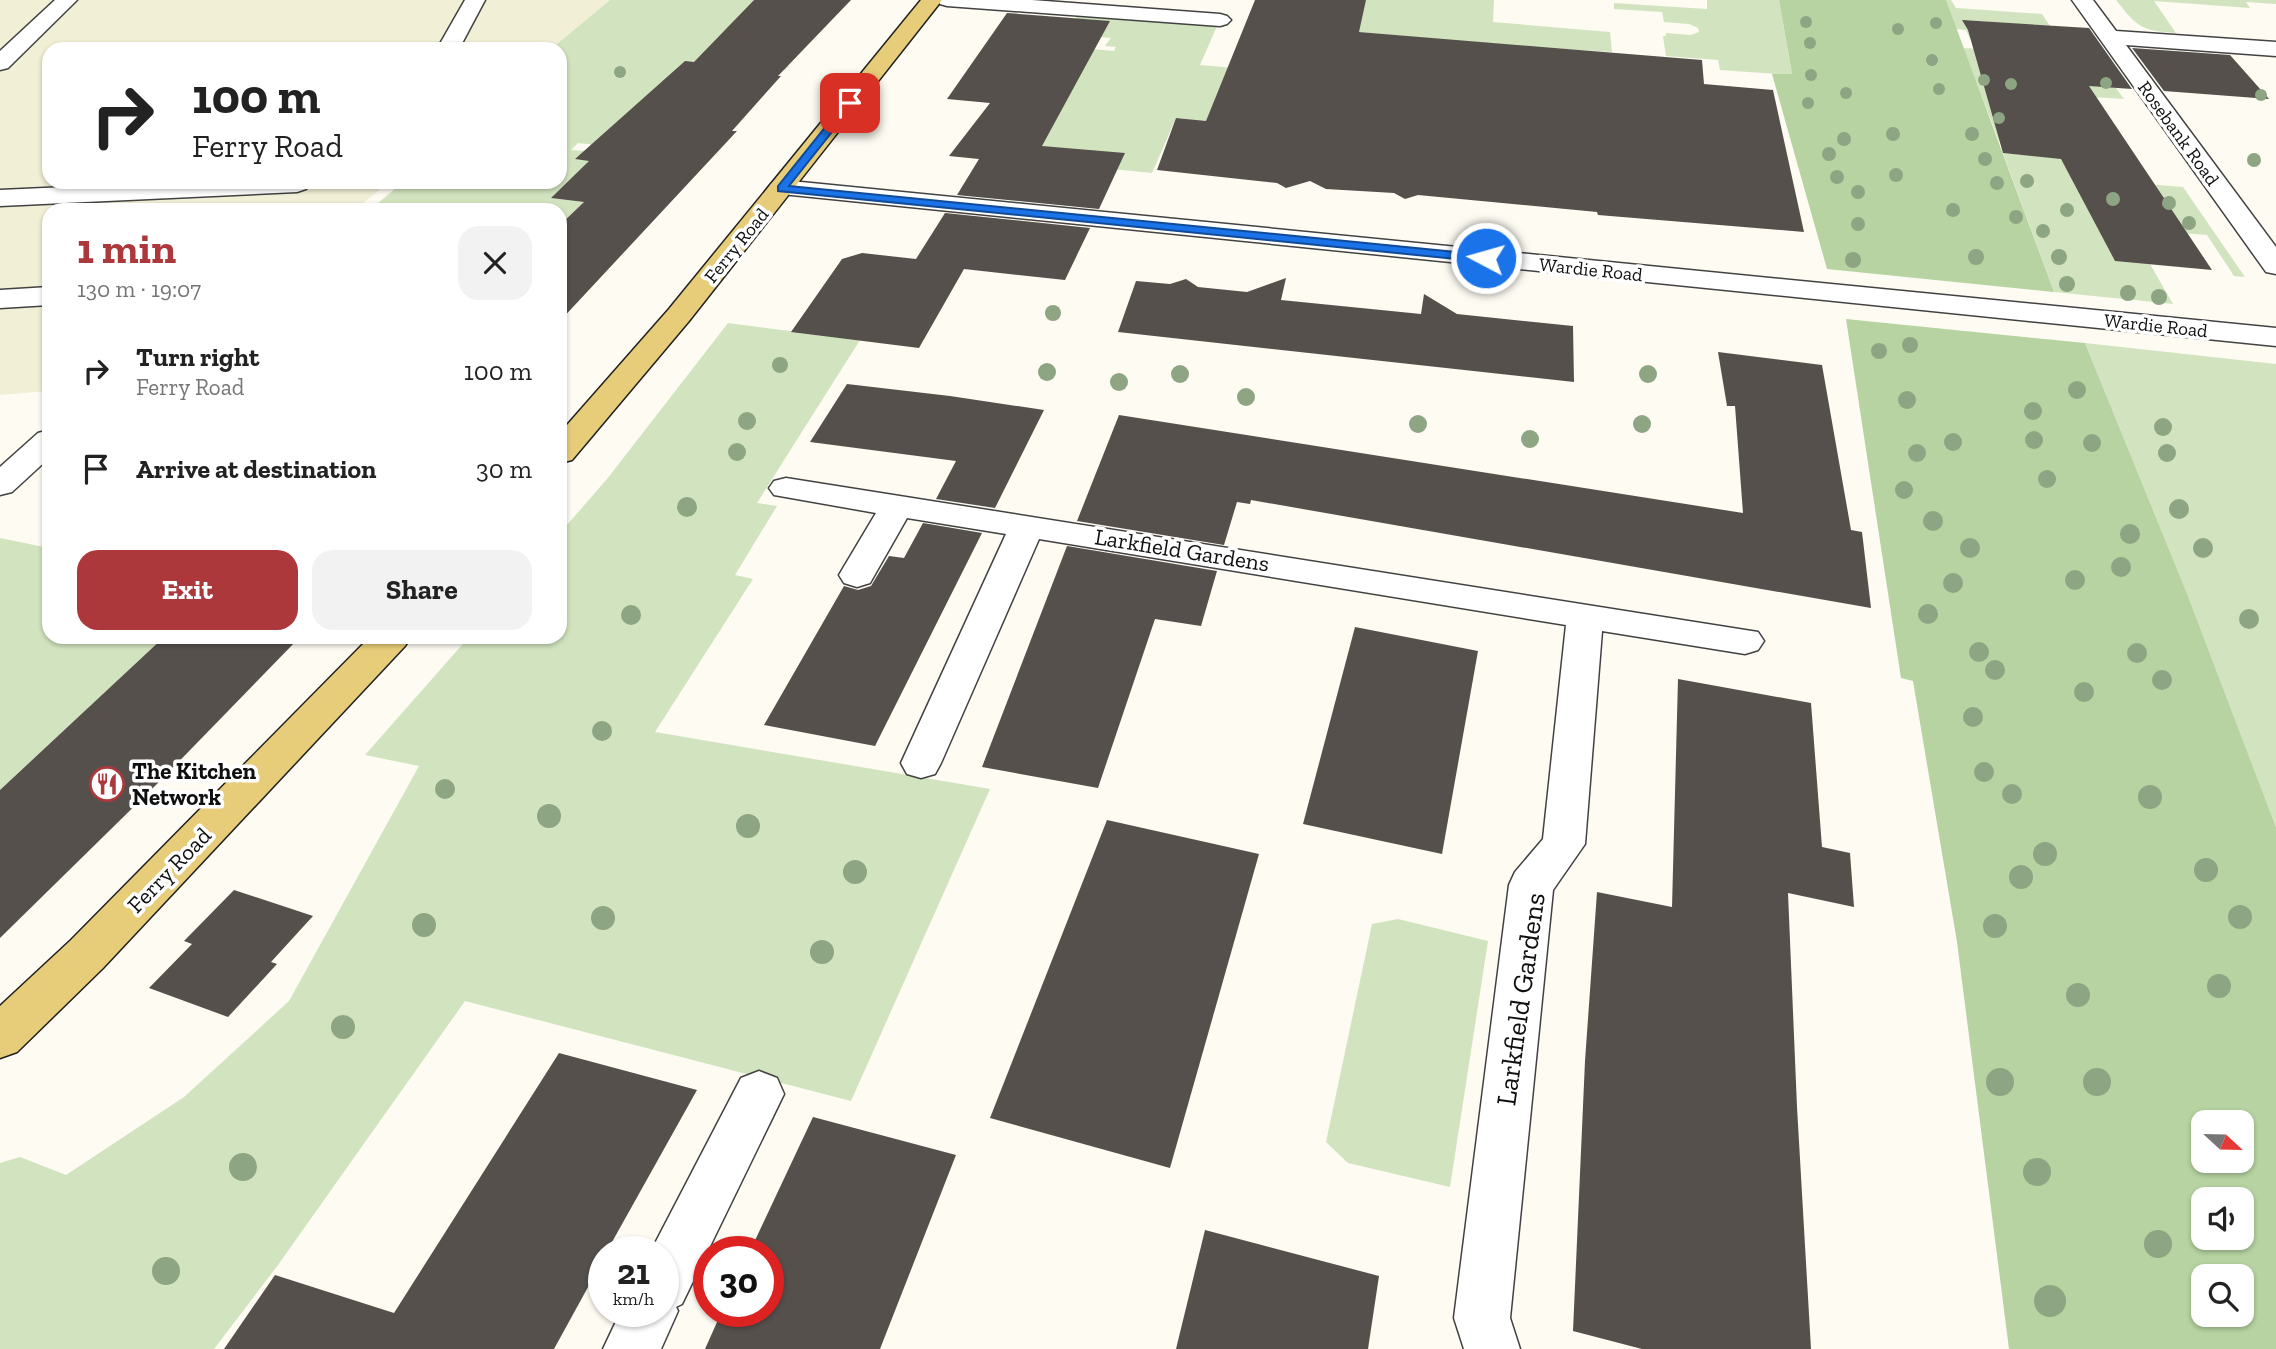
<!DOCTYPE html>
<html lang="en">
<head>
<meta charset="utf-8">
<style>
	:root { --surface:#fff; --page:#f2f2f2; --text:#222; --muted:#767676; --accent:#ad383c }
	body { margin:0; font-family:"Zilla Slab",serif; background:var(--page); color:var(--text); height:100vh; display:flex; flex-direction:column; font-size:26px; white-space:nowrap }
	* { box-sizing:border-box; margin:0 }
	p { font-size:23px; color:var(--muted) }
	.icon { flex:none; width:38px; height:38px; fill:none; stroke:currentColor; stroke-width:2; stroke-linecap:round; stroke-linejoin:round }
	.map { position:relative; flex:1; overflow:hidden }
	.details { position:absolute; left:42px; top:203px; width:525px; height:441px; display:flex; flex-direction:column; background:var(--surface); border-radius:21px; box-shadow:0 2px 5px #0004 }
	.details>* { flex:none }
	.hud { position:absolute; left:42px; top:42px; width:525px; height:147px; border-radius:21px; box-shadow:0 2px 5px #0004; background:#fff; color:var(--text); overflow:hidden }
	.needle { width:46px; rotate:112deg }
	.fabs { position:absolute; left:2191px; top:1110px; display:grid; gap:14px }
	.fabs a { display:grid; place-items:center; width:63px; height:63px; border-radius:14px; background:var(--surface); box-shadow:0 2px 5px #0004; font-size:35px }
	.speed { position:absolute; left:588px; top:1236px; display:flex; gap:14px; font-size:35px; font-weight:700; text-align:center }
	.speed>* { display:grid; place-content:center; width:91px; height:91px; border-radius:50%; background:var(--surface); box-shadow:0 2px 5px #0004; line-height:1 }
	.speed small { font-size:18px; font-weight:400 }
	.speed .limit { border:10px solid #d22; background:#fff; color:#111 }
	.pin { position:absolute; display:grid; place-items:center; width:60px; height:60px; color:#fff; margin:-30px; border-radius:14px; box-shadow:0 4px 10px #0006 }
	.me { position:absolute; width:77px; margin:-38px; rotate:276deg; stroke-linejoin:round; filter:drop-shadow(0 0 5px #0008) }
	.turn { display:flex; align-items:center; gap:24px; height:147px; padding:0 35px; font-size:32px }
	.turn .icon { width:91px; height:91px; stroke-width:2.5 }
	.turn b { display:block; font-size:49px; line-height:60px }
	.round { display:grid; place-items:center; flex:none; width:74px; height:74px; border-radius:21px; background:var(--page) }
	.summary { display:flex; align-items:center; justify-content:space-between; height:119px; padding:0 35px }
	h1 { font-size:42px; font-weight:800; line-height:52px; color:var(--accent) }
	.action { display:flex; gap:14px; margin-top:auto; padding:14px 35px }
	.action a { flex:1; height:80px; border-radius:21px; background:var(--accent); color:#fff; font-size:28px; font-weight:800; line-height:80px; text-align:center }
	.action a+a { background:var(--page); color:var(--text) }
	ul { padding:0; list-style:none }
	li { display:flex; align-items:center; gap:21px; height:98px; padding:0 35px }
	li div { flex:1 }
	li b { display:block; font-size:26px }
	li em { font-style:normal }
	.map>svg:first-child { display:block }
	.farmland { fill:#f1efd5 }
	.green { fill:#d2e4bf }
	.forest { fill:#b6d3a1; fill-rule:evenodd }
	.building { fill:#56504c }
	.lines { fill:none; stroke-linecap:round; stroke-linejoin:round }
	.minor-casing { stroke:#424242; stroke-width:3 }
	.major-casing { stroke:#202020; stroke-width:3 }
	.minor { fill:#fff; fill-rule:evenodd }
	.major { fill:#e7cd79; fill-rule:evenodd }
	.tree { fill:#8da582 }
	.route { fill:#1a73e8; stroke:#114b97; stroke-width:2 }
	.labels { text-anchor:middle; stroke-width:7; stroke-linejoin:round; paint-order:stroke }
	.far-street-label { font-size:19px; fill:#0f0f0f; stroke:#fff }
	.street-label { font-size:23px; fill:#0f0f0f; stroke:#fff }
	.poi-label { font-size:23px; font-weight:bold; fill:#0f0f0f; stroke:#fff; text-anchor:start }
	.near-street-label { font-size:28px; fill:#0f0f0f; stroke:#fff }
</style>
</head>
<body>
<div class="map">
<svg width="2276" height="1349" viewBox="0 0 2276 1349">
	<rect width="100%" height="100%" fill="#fdfbf2"/>
	<path class="farmland" d="M0,0H610L551,49H49V182H389L355,210H49V391L0,395Z"/>
	<g class="green">
		<path d="M610,0H754L737,61L789,66L785,70L748,66L636,149L578,143L571,150L585,151L578,159L621,164L552,198L584,202L560,225V210H370L403,182H560V49H551Z"/>
		<path d="M1338,0H1494L1493,22L1610,32L1612,52L1492,44L1254,148L1189,119L1176,118L1152,173L1050,163L1039,146L1071,47L1114,51L1116,47L1105,46L1111,38L1066,34L1077,16L1217,26L1200,65L1257,70L1405,36L1313,28Z"/>
		<path d="M1707,0H1779L1792,75L1720,70L1718,60L1666,56L1663,36H1666V33L1691,35L1699,32L1698,28L1689,24L1664,22L1662,12L1614,9V3L1707,9Z"/>
		<path d="M1946,0H1951L1956,8L2042,14L2050,26L1978,21L2110,80L2124,99L2091,97L2071,155L2086,179L2183,187L2245,277L2234,276L2207,235L2170,232L2103,237L2115,260L2150,264L2173,304L2054,292L2003,153L2026,155L2021,143L1999,141L1963,48L1981,49L1979,40L1970,39L1966,30L1956,29Z"/>
		<path d="M2116,0H2276V4L2246,2L2250,8L2154,1L2176,33C2142,31 2137,27 2116,0Z"/>
		<path d="M728,323L860,340L757,503L777,506L735,575L753,579L655,732L990,789L851,1101L465,1001L278,1265L214,1349H0V1163L20,1157L66,1175L184,1097L289,1001L419,766L365,755L469,637H560V533L607,479Z"/>
		<path d="M2085,343L2276,364V827L2186,591Z"/>
		<path d="M0,538L49,548V637H164L0,790Z"/>
		<path d="M1398,919L1488,941L1450,1187L1348,1163L1326,1142L1372,924Z"/>
	</g>
	<g class="forest">
		<path d="M1779,0H1946L2054,292L1827,269L1772,74H1792Z"/>
		<path d="M1846,319L2085,343L2186,591L2276,827V1349H2009L1957,942L1913,681L1901,678ZM2203,1122H2242V1160H2203ZM2203,1199H2242V1237H2203ZM2203,1276H2242V1314H2203Z"/>
	</g>
	<g class="building">
		<path d="M754,0H851L778,76H781L732,131H737L560,321V225L584,202L551,198L589,161L575,159L685,61L694,62Z"/>
		<path d="M1255,0H1366L1359,32L1702,60L1704,84L1773,90L1804,232L1598,215L1597,212L1418,195L1405,199L1394,193L1326,189L1310,181L1286,188L1277,183L1157,170L1176,118L1206,121Z"/>
		<path d="M1007,13L1110,21L1042,146L1125,153L1099,209L957,195L979,159L949,156L990,103L947,99Z"/>
		<path d="M1962,20L2089,28L2132,89L2089,86L2212,270L2115,261L2061,159L2003,153L1968,30Z"/>
		<path d="M2132,48L2230,55L2269,99L2164,91Z"/>
		<path d="M945,213L1090,228L1065,280L964,269L919,348L791,332L842,259L862,253L916,259Z"/>
		<path d="M1286,278L1281,300L1421,314L1424,294L1457,314L1573,326L1574,382L1118,332L1136,281L1170,284L1186,279L1198,287L1247,292Z"/>
		<path d="M1718,352L1822,365L1851,530L1862,532L1871,608L1251,500L1250,504L1237,502L1224,545L1077,521L1119,415L1743,513L1735,406H1727Z"/>
		<path d="M847,384L950,396L1044,410L995,508L936,499L956,461L810,442Z"/>
		<path d="M923,523L982,533L875,746L764,725L844,586L858,590L871,586L889,556L904,558Z"/>
		<path d="M1067,546L1217,571L1201,626L1155,619L1098,788L982,767Z"/>
		<path d="M1355,627L1478,651L1442,854L1303,824Z"/>
		<path d="M164,637H300L159,782L0,938V790Z"/>
		<path d="M1678,679L1811,703L1822,847L1850,853L1854,907L1788,893L1797,1107L1811,1349H1642L1573,1331L1585,1061L1597,892L1672,907Z"/>
		<path d="M1107,820L1259,854L1170,1168L990,1118Z"/>
		<path d="M234,890L313,916L271,962L277,964L228,1017L149,988L192,944L184,941Z"/>
		<path d="M559,1053L697,1090L607,1251H604V1258L554,1349H224L275,1275L394,1313Z"/>
		<path d="M813,1117L956,1155L880,1349H705L722,1311H768V1251H750Z"/>
		<path d="M1205,1230L1379,1276L1368,1349H1176Z"/>
	</g>
	<g class="lines">
		<g class="minor-casing">
			<g id="minor">
				<path d="M55,0H77L8,68L0,70V51Z"/>
				<path d="M465,0H485L459,49H437Z"/>
				<path d="M937,0H1032L1220,14L1227,16L1231,20L1227,24L1220,26L947,6L940,4Z"/>
				<path d="M2072,0H2093L2116,31L2276,42V56L2126,45L2276,247V274L2266,272Z"/>
				<path d="M781,180L2276,328V346L772,193L768,188L772,183Z"/>
				<path d="M176,182L310,184L306,189L297,192L0,206V190Z"/>
				<path d="M49,287V305L0,308V290Z"/>
				<path d="M49,430V458L12,492L0,495V467L38,433Z"/>
				<path d="M786,478L1758,632L1764,641L1758,650L1745,654L1602,631L1585,844L1553,890L1510,1318L1520,1349H1464L1454,1318L1509,885L1515,872L1543,839L1566,625L1039,539L941,763L935,774L921,778L907,774L901,763L1006,534L907,518L870,583L857,587L844,583L839,575L876,513L774,495L769,488L774,481Z"/>
				<path d="M759,1071L777,1078L784,1094L682,1304L676,1307L678,1311L661,1349H603L621,1311H663V1251H651L741,1078Z"/>
			</g>
		</g>
		<g class="major-casing">
			<g id="major">
				<path d="M921,0H942L689,321L572,460L560,463V433L669,309Z"/>
				<path d="M370,637H411L405,646L103,968L17,1052L0,1058V1006L71,940Z"/>
			</g>
		</g>
		<use href="#minor" class="minor"/>
		<use href="#major" class="major"/>
	</g>
	<g class="tree">
		<circle cx="1806" cy="22" r="6"/>
		<circle cx="1936" cy="23" r="6"/>
		<circle cx="1898" cy="29" r="6"/>
		<circle cx="1810" cy="43" r="6"/>
		<circle cx="1932" cy="60" r="6"/>
		<circle cx="620" cy="72" r="6"/>
		<circle cx="1811" cy="75" r="6"/>
		<circle cx="1984" cy="80" r="6"/>
		<circle cx="2106" cy="83" r="6"/>
		<circle cx="2011" cy="84" r="6"/>
		<circle cx="1939" cy="89" r="6"/>
		<circle cx="1846" cy="93" r="6"/>
		<circle cx="2261" cy="95" r="6"/>
		<circle cx="1808" cy="103" r="6"/>
		<circle cx="1999" cy="118" r="6"/>
		<circle cx="1893" cy="134" r="7"/>
		<circle cx="1972" cy="134" r="7"/>
		<circle cx="1844" cy="139" r="7"/>
		<circle cx="1829" cy="154" r="7"/>
		<circle cx="1985" cy="159" r="7"/>
		<circle cx="2254" cy="160" r="7"/>
		<circle cx="1896" cy="175" r="7"/>
		<circle cx="1837" cy="177" r="7"/>
		<circle cx="2027" cy="181" r="7"/>
		<circle cx="1997" cy="183" r="7"/>
		<circle cx="1858" cy="192" r="7"/>
		<circle cx="2113" cy="199" r="7"/>
		<circle cx="2169" cy="203" r="7"/>
		<circle cx="1953" cy="210" r="7"/>
		<circle cx="2067" cy="210" r="7"/>
		<circle cx="2016" cy="217" r="7"/>
		<circle cx="2189" cy="223" r="7"/>
		<circle cx="1858" cy="224" r="7"/>
		<circle cx="2043" cy="231" r="7"/>
		<circle cx="1976" cy="257" r="8"/>
		<circle cx="2059" cy="257" r="8"/>
		<circle cx="1853" cy="260" r="8"/>
		<circle cx="2067" cy="284" r="8"/>
		<circle cx="2128" cy="293" r="8"/>
		<circle cx="2159" cy="297" r="8"/>
		<circle cx="1053" cy="313" r="8"/>
		<circle cx="1910" cy="345" r="8"/>
		<circle cx="1879" cy="351" r="8"/>
		<circle cx="780" cy="365" r="8"/>
		<circle cx="1047" cy="372" r="9"/>
		<circle cx="1180" cy="374" r="9"/>
		<circle cx="1648" cy="374" r="9"/>
		<circle cx="1119" cy="382" r="9"/>
		<circle cx="2077" cy="390" r="9"/>
		<circle cx="1246" cy="397" r="9"/>
		<circle cx="1907" cy="400" r="9"/>
		<circle cx="2033" cy="411" r="9"/>
		<circle cx="747" cy="421" r="9"/>
		<circle cx="1418" cy="424" r="9"/>
		<circle cx="1642" cy="424" r="9"/>
		<circle cx="2163" cy="427" r="9"/>
		<circle cx="1530" cy="439" r="9"/>
		<circle cx="2034" cy="440" r="9"/>
		<circle cx="1953" cy="442" r="9"/>
		<circle cx="2092" cy="443" r="9"/>
		<circle cx="737" cy="452" r="9"/>
		<circle cx="1917" cy="453" r="9"/>
		<circle cx="2167" cy="453" r="9"/>
		<circle cx="2047" cy="479" r="9"/>
		<circle cx="1904" cy="490" r="9"/>
		<circle cx="687" cy="507" r="10"/>
		<circle cx="2179" cy="509" r="10"/>
		<circle cx="1933" cy="521" r="10"/>
		<circle cx="2130" cy="534" r="10"/>
		<circle cx="1970" cy="548" r="10"/>
		<circle cx="2203" cy="548" r="10"/>
		<circle cx="2121" cy="567" r="10"/>
		<circle cx="2075" cy="580" r="10"/>
		<circle cx="1953" cy="583" r="10"/>
		<circle cx="1928" cy="614" r="10"/>
		<circle cx="631" cy="615" r="10"/>
		<circle cx="2249" cy="619" r="10"/>
		<circle cx="1979" cy="652" r="10"/>
		<circle cx="2137" cy="653" r="10"/>
		<circle cx="1995" cy="670" r="10"/>
		<circle cx="2162" cy="680" r="10"/>
		<circle cx="2084" cy="692" r="10"/>
		<circle cx="1973" cy="717" r="10"/>
		<circle cx="602" cy="731" r="10"/>
		<circle cx="1984" cy="772" r="10"/>
		<circle cx="445" cy="789" r="10"/>
		<circle cx="2012" cy="794" r="10"/>
		<circle cx="2150" cy="797" r="12"/>
		<circle cx="549" cy="816" r="12"/>
		<circle cx="748" cy="826" r="12"/>
		<circle cx="2045" cy="854" r="12"/>
		<circle cx="2206" cy="870" r="12"/>
		<circle cx="855" cy="872" r="12"/>
		<circle cx="2021" cy="877" r="12"/>
		<circle cx="2240" cy="917" r="12"/>
		<circle cx="603" cy="918" r="12"/>
		<circle cx="424" cy="925" r="12"/>
		<circle cx="1995" cy="926" r="12"/>
		<circle cx="822" cy="952" r="12"/>
		<circle cx="2219" cy="986" r="12"/>
		<circle cx="2078" cy="995" r="12"/>
		<circle cx="343" cy="1027" r="12"/>
		<circle cx="2000" cy="1082" r="14"/>
		<circle cx="2097" cy="1082" r="14"/>
		<circle cx="243" cy="1167" r="14"/>
		<circle cx="2037" cy="1172" r="14"/>
		<circle cx="2158" cy="1244" r="14"/>
		<circle cx="166" cy="1271" r="14"/>
		<circle cx="2050" cy="1301" r="16"/>
	</g>
	<path class="route" d="M847,100L855,103L789,186L1486,255L1492,258L1486,262L778,191V186Z"/>
	<defs>
		<g id="restaurant-ring" transform="scale(1.75)"><circle r="9.5" fill="#fff" stroke="#ad383c" stroke-width="1.5"/><path d="M-5-6h1v4h1v-4h1v4h1v-4h1v5L-1.5 .5V6h-2V.5L-5-1ZM5-6V6H3V1.5H1.5Q1.5-4 5-6Z" fill="#ad383c"/></g>
	</defs>
	<g fill-rule="evenodd">
		<use href="#restaurant-ring" x="107" y="784"/>
	</g>
	<g class="labels">
		<g class="far-street-label">
			<text transform="translate(2179 133) rotate(54)" y="7">Rosebank Road</text>
			<text transform="translate(736 245) rotate(-51)" y="7">Ferry Road</text>
			<text transform="translate(1591 269) rotate(6)" y="7">Wardie Road</text>
			<text transform="translate(2156 325) rotate(6)" y="7">Wardie Road</text>
		</g>
		<g class="street-label">
			<text transform="translate(1182 550) rotate(9)" y="8">Larkfield Gardens</text>
			<text transform="translate(169 870) rotate(-46)" y="8">Ferry Road</text>
		</g>
		<g class="poi-label">
			<text x="132" y="779">The Kitchen<tspan x="132" dy="26">Network</tspan></text>
		</g>
		<g class="near-street-label">
			<text transform="translate(1520 999) rotate(-82)" y="10">Larkfield Gardens</text>
		</g>
	</g>
</svg>
<div class="fabs">
<a><svg class="needle" viewBox="-14 -14 28 28"><path d="M0-13l5 13h-10z" fill="#e53935"/><path d="M0 13l5-13h-10z" fill="#767676"/></svg></a>
<a><svg class="icon" aria-label="sound" viewBox="0 0 24 24"><path d="M4 9h4l5-4v14l-5-4H4zM17 9q2 3 0 6"/></svg></a>
<a><svg class="icon" aria-label="search" viewBox="0 0 24 24"><circle cx="10" cy="10" r="6"/><path d="M15 15l6 6"/></svg></a>
</div>
<div class="speed"><div>21<small>km/h</small></div><div class="limit">30</div></div>
<div class="pin" style="left:850px;top:103px;background:#d93025"><svg class="icon" aria-label="arrive" viewBox="0 0 24 24"><path d="M6 21V4h12l-3 4 3 4H6"/></svg></div>
<svg class="me" style="left:1486px;top:258px" viewBox="-20 -20 40 40"><circle r="17" fill="#1a73e8" stroke="#fff" stroke-width="3"/><path d="M0-11L8 9 0 5-8 9z" fill="#fff"/></svg>
<div class="hud">
<div class="turn"><svg class="icon" aria-label="right" viewBox="0 0 24 24"><path d="M7 20v-9h11M14 6l5 5-5 5"/></svg><div><b>100 m</b>Ferry Road</div></div>
</div>
<section class="details">
<div class="summary"><div><h1>1 min</h1><p>130 m · 19:07</p></div><a class="round"><svg class="icon" aria-label="close" viewBox="0 0 24 24"><path d="M6 6l12 12M18 6L6 18"/></svg></a></div>
<ul>
<li><svg class="icon" aria-label="right" viewBox="0 0 24 24"><path d="M7 20v-9h11M14 6l5 5-5 5"/></svg><div><b>Turn right</b><p>Ferry Road</p></div><em>100 m</em></li>
<li><svg class="icon" aria-label="arrive" viewBox="0 0 24 24"><path d="M6 21V4h12l-3 4 3 4H6"/></svg><div><b>Arrive at destination</b></div><em>30 m</em></li>
</ul>
<div class="action"><a>Exit</a><a>Share</a></div>
</section>
</div>
</body>
</html>
